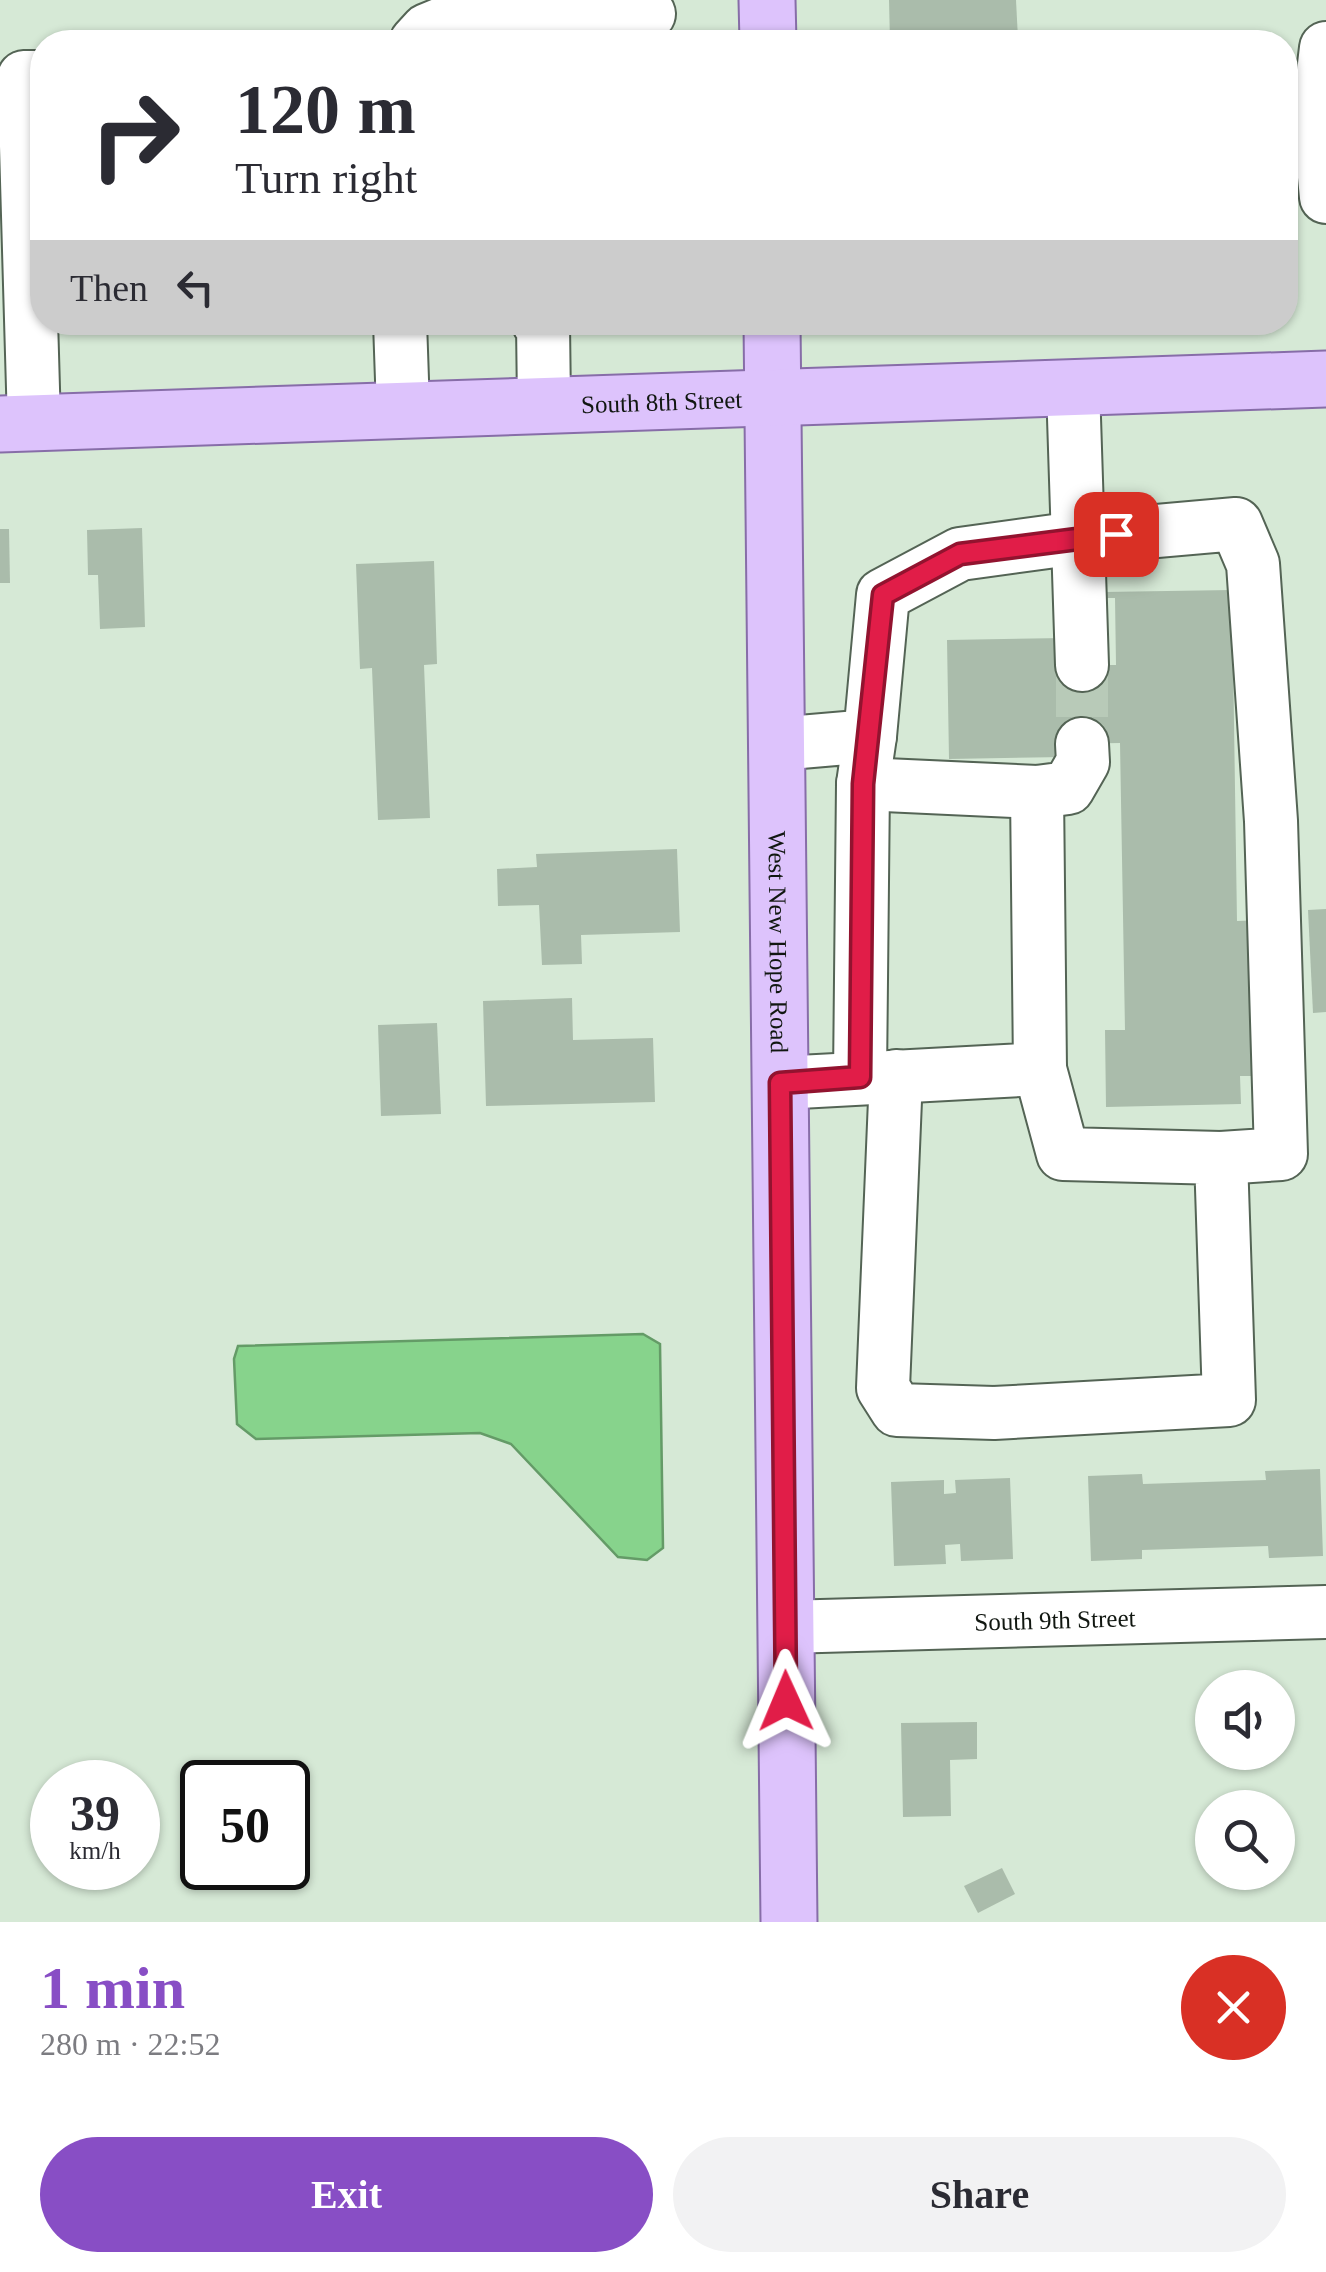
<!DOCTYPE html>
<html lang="en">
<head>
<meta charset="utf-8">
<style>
	:root { --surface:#fff; --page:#f2f2f3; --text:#2b2b33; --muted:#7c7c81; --accent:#884ec5 }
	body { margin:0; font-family:Georgia,serif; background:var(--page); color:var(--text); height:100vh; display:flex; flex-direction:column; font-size:38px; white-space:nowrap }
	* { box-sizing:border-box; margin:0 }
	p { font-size:32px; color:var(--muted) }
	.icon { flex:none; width:55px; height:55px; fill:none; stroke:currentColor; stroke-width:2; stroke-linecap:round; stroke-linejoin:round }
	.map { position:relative; height:1922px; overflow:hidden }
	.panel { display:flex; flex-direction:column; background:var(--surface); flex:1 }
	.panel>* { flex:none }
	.banner { position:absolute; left:30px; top:30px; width:1268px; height:305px; border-radius:40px; box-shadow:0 2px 8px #0004; background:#fff; color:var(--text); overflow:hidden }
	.tools { position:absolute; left:1195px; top:1670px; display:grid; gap:20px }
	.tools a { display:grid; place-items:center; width:100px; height:100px; border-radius:50%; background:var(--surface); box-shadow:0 2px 8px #0004; font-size:50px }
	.speed { position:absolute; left:30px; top:1760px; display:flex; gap:20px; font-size:50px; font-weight:700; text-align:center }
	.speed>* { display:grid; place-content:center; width:130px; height:130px; border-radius:50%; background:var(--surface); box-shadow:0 2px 8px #0004; line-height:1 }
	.speed small { font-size:25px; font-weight:400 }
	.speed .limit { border:5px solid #111; border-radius:15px; background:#fff; color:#111 }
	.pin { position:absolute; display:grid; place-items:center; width:85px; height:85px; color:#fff; margin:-42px; border-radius:20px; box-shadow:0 5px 15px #0006 }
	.me { position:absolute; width:110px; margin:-55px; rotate:359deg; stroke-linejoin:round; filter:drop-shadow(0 0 8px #0008) }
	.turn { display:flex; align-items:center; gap:35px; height:210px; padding:0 40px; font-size:45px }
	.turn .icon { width:130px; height:130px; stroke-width:2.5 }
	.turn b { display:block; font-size:70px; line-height:85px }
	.then { display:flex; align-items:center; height:95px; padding:0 40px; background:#0003; gap:20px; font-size:38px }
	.round { display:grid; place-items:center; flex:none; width:105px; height:105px; border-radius:52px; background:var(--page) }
	.head { display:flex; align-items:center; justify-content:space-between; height:170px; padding:0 40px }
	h1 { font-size:60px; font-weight:700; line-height:75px; color:var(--accent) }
	.button { display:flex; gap:20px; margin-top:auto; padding:20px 40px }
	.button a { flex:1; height:115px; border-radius:60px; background:var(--accent); color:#fff; font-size:40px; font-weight:700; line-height:115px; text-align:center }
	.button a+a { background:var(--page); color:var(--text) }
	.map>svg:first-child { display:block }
	.water { fill:#87d38c; stroke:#649b67; stroke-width:2.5 }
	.building { fill:#aabcab }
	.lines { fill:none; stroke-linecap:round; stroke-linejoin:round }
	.minor-tunnel { stroke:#b8cab8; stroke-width:52; stroke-dasharray:52 26; stroke-linecap:butt }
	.minor-casing { stroke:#546455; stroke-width:56 }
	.major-casing { stroke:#876da8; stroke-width:59 }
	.minor { stroke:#fff; stroke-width:52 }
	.major { stroke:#ddc3fc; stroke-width:55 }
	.route-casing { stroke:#92132f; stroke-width:25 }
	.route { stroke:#e11d48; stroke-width:18 }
	.labels { text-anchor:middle; stroke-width:8; stroke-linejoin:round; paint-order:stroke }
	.street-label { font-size:25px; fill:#111711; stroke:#fff }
</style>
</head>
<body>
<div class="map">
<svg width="1326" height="1922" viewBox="0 0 1326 1922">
	<rect width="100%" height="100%" fill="#d6e9d6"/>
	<path class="water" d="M643,1334L660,1344L663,1548L647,1560L618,1557L511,1444L480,1433L256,1439L237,1424L234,1359L238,1346Z"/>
	<g class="building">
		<path d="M889,0H1016L1018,39L890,42Z"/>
		<path d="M142,528L145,627L100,629L98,575H88L87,530Z"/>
		<path d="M0,529H9L10,583H0Z"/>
		<path d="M434,561L437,664L424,665L430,818L378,820L372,668L360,669L356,564Z"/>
		<path d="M1232,590L1237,921L1263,920L1266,1076H1240L1241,1104L1106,1107L1105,1030H1125L1120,743L1065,744V757L949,759L947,640L1064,638V665H1116L1115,598H1103V592Z"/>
		<path d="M677,849L680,932L581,935L582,964L542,965L539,905L498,906L497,869L537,867L536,854Z"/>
		<path d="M1326,909V1012L1313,1013L1308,910Z"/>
		<path d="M572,998L573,1040L653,1038L655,1102L486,1106L483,1001Z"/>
		<path d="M437,1023L441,1114L381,1116L378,1025Z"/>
		<path d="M1320,1469L1323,1556L1269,1558L1268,1546L1142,1550V1559L1091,1561L1088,1476L1142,1474L1143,1484L1266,1480L1265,1471Z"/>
		<path d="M1010,1478L1013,1559L961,1561L960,1544L945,1545L946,1564L894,1566L891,1482L944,1480V1494L956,1493L955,1480Z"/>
		<path d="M977,1722V1759L950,1760L951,1816L903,1817L901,1723Z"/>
		<path d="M1002,1868L1015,1894L978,1913L964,1886Z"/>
	</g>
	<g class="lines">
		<path class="minor-tunnel" d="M1082,665V744"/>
		<g class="minor-casing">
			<g id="minor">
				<path d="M416,42L427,30L444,23L649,14"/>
				<path d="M1326,48L1318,115L1326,197"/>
				<path d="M400,322L403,409"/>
				<path d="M538,322L543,324L544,404"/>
				<path d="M1073,387L1082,665"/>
				<path d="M34,423L24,77H42"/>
				<path d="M870,736L883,595L960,554L1077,538L1236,524L1253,564L1271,821L1281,1154L1221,1158"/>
				<path d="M777,744L870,736L863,784L860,1077"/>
				<path d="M863,784L1037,792L1068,788L1083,762L1082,744"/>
				<path d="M896,1076L883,1388L897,1410L994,1413L1229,1400L1221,1158L1063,1154L1040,1069"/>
				<path d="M780,1083L1040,1069L1037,792"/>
				<path id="s1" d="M785,1627L1326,1612"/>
			</g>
		</g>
		<g class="major-casing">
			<g id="major">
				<path d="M767,0L768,42"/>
				<path id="s2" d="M772,322L789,1922"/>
				<path id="s3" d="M0,424L1326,379"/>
			</g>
		</g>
		<use href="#minor" class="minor"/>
		<use href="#major" class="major"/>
	</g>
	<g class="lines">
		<g class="route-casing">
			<path id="route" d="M786,1701L780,1083L860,1077L863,784L883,595L960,554L1116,534"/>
		</g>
		<use href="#route" class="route"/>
	</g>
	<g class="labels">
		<g class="street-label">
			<text dy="9" stroke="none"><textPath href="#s3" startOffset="662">South 8th Street</textPath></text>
			<text dy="9" stroke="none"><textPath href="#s2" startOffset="620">West New Hope Road</textPath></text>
			<text dy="9" stroke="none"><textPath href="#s1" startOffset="270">South 9th Street</textPath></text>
		</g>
	</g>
</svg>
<div class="tools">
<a><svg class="icon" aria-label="sound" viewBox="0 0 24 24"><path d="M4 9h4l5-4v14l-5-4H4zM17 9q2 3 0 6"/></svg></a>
<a><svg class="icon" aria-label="search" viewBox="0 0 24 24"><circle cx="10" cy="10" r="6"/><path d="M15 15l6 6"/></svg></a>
</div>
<div class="speed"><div>39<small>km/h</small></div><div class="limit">50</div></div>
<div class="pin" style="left:1116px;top:534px;background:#d93025"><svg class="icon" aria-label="arrive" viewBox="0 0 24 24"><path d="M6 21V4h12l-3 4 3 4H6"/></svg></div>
<svg class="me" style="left:786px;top:1701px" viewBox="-20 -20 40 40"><path d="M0-17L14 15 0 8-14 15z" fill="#e11d48" stroke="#fff" stroke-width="4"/></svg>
<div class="banner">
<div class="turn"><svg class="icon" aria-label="right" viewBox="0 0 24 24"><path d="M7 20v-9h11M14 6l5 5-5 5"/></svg><div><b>120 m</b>Turn right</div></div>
<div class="then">Then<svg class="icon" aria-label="left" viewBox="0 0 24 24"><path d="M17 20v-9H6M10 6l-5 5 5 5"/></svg></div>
</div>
</div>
<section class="panel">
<div class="head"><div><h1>1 min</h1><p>280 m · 22:52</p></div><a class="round" style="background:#d93025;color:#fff"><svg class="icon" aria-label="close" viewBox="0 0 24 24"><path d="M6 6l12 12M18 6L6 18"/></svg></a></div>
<div class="button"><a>Exit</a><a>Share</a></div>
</section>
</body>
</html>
